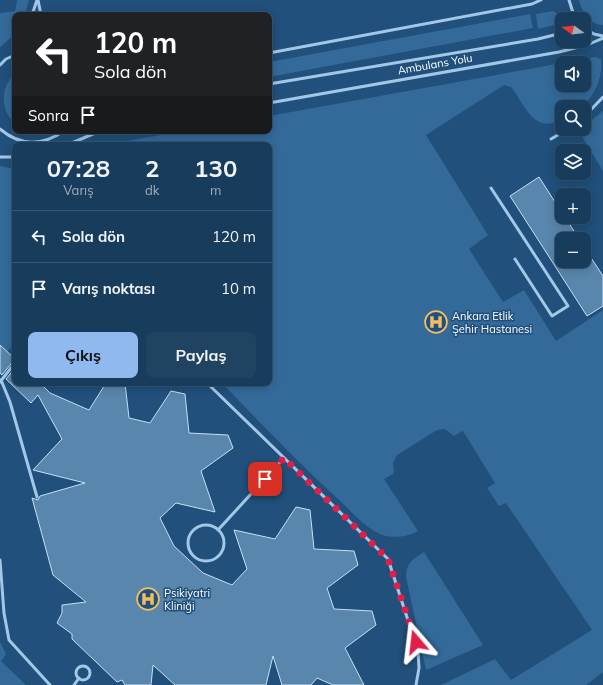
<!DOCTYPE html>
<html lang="tr">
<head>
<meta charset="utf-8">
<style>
	:root { --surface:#183c5c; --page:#214362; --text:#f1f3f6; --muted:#9fadbb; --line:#365672; --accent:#90b9f0 }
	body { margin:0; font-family:Mulish,sans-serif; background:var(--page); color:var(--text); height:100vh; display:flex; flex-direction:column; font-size:15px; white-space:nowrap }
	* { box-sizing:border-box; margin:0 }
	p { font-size:13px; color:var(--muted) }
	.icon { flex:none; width:22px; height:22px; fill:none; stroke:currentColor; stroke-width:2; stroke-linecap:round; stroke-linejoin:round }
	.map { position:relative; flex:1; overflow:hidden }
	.side { position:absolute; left:12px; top:142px; width:260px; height:244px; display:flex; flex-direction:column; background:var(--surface); border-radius:8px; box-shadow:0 2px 10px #0003,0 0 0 1px var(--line) }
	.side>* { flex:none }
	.top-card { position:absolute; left:12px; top:12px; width:260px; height:122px; border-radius:8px; box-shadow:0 2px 10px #0003,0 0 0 1px var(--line); background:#202124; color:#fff; overflow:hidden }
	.needle { width:26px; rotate:285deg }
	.fabs { position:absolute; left:555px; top:12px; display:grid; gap:8px }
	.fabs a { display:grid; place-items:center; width:36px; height:36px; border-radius:8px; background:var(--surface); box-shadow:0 2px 10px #0003,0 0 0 1px var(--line); font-size:20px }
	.pin { position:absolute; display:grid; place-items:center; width:34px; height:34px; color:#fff; margin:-17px; border-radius:8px; box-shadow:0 2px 6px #0006 }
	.me { position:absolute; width:44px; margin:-22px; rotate:343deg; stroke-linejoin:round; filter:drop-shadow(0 0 3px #0008) }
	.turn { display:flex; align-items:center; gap:14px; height:84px; padding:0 16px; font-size:18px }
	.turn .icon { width:52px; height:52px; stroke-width:2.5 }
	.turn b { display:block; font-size:28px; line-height:34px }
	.then { display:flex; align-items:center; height:38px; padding:0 16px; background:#0003; gap:8px; font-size:15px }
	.eta { display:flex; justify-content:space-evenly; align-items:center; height:68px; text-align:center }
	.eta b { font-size:24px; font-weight:700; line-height:28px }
	.action { display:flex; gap:8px; margin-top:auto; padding:8px 16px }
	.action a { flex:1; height:46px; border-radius:8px; background:var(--accent); color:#111; font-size:16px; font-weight:700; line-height:46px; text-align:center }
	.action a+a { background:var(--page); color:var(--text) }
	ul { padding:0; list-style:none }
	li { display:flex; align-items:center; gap:12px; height:52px; padding:0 16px; border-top:1px solid var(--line) }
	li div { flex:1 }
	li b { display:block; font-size:15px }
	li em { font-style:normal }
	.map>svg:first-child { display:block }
	.green { fill:#336a99; fill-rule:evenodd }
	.building { fill:#5986ad; stroke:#c6dff5 }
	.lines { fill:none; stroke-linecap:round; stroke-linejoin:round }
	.lane { stroke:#a3c7e6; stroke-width:3 }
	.route { stroke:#e11d48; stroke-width:7; stroke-dasharray:0 12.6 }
	.labels { text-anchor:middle; stroke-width:3; stroke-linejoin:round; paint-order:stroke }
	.street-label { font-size:11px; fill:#fff; stroke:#20507b }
	.poi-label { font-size:11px; fill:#fff; stroke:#20507b; text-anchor:start }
</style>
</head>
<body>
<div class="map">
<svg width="603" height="685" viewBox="0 0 603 685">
	<rect width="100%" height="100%" fill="#20507b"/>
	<g class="green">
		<path d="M17,0H29L25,15H15V34L0,47V13L15,11Z"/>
		<path d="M579,0H603V25C589,24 582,13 579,0Z"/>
		<path d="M553,11L558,14V24L538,29L536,14Z"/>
		<path d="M530,14L533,28L269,77V62Z"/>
		<path d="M595,57L601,59C603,77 595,95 582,107H562V119C534,136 524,103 511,87L504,85L426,135L488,235L469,249L503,302L524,290L556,341L603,310V672L586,685H441L495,659L511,680L592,630L506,503L499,506L487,488L495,483L463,431L454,436L445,429L437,430L397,455L393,463L394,471L393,474L384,479L418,531C408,537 391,539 380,534C364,527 351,511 338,499C298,462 260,423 222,383H269V145H104L184,131H269V116ZM562,63H584V85H562Z"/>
		<path d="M15,73V124C0,109 0,88 15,73Z"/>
		<path d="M603,111V171L578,130L584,129V126Z"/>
		<path d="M0,166L15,169V343L0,360Z"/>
		<path d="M424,552L483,645L426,670L406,577C406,563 413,559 424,552Z"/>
		<path d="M0,642L6,654L1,661L26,685H0Z"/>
	</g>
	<g class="building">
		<path d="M539,177L562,213V217H565L579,239H562V261H584V247L603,276V306L587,316L510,196Z"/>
		<path d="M0,345L15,359L2,375L0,373Z"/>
		<path d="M15,368V383H40L50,393L89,410L106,383H125L129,418L150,423L171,391L185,394L189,433L228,435L233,448L201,471L215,512L176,503L160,518L174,546L203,573L232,585L247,569L234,530L275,539L296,507L310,510L314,549L354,551L358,565L327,588L334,609L372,611L376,625L345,648L364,685H333L317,678L311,685H282L273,656L266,685H175L153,665L151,685H125L122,680L117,682L72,639V634L57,623L62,613V605L86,602L53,575L32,498L38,500L40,496L85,483L33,470L62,439L38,395L31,403L6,379Z"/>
	</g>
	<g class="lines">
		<g class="lane">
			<path d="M38,0L41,15"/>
			<path d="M569,0L575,19"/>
			<path d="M32,15L37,0"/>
			<path d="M584,28L594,34L603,36"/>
			<path d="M269,53L532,4L541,0"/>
			<path d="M0,65L6,59L15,55"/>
			<path d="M269,84L538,39L562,33"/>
			<path d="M269,103L559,52L587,45L603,38"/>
			<path d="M584,117L603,97"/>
			<path d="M0,129C21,147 42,146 64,131"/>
			<path d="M551,139L568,129"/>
			<path d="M67,145L100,131"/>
			<path d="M0,157H15"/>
			<path d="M491,188L568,306L552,316L515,259"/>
			<path d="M1,380L10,402L37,497"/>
			<path d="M0,382L15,363"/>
			<path d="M207,383L388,559L418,651L419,668L416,685"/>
			<circle cx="206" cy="543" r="18"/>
			<path d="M218,530L284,458"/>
			<path d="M0,560L4,613L9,640L50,685"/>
			<circle cx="83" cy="673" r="7"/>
			<path d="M74,685L79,678"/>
		</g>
	</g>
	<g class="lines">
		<path class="route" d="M265,479L284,458L388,559L416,642"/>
	</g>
	<defs>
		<g id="hospital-ring" transform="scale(1.15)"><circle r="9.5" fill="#20507b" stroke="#f3bd64" stroke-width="1.5"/><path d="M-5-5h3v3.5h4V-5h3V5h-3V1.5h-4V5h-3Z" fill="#f3bd64"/></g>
	</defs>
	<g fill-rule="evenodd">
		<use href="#hospital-ring" x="436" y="322"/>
		<use href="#hospital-ring" x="148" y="599"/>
	</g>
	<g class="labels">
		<g class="street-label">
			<text transform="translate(435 64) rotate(-10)" y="4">Ambulans Yolu</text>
		</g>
		<g class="poi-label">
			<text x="452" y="320">Ankara Etlik<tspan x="452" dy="13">Şehir Hastanesi</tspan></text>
			<text x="164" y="597">Psikiyatri<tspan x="164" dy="13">Kliniği</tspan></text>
		</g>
	</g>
</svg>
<div class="fabs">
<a><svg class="needle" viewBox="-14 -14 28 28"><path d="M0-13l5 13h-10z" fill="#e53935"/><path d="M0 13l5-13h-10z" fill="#9fadbb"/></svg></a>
<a><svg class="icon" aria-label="sound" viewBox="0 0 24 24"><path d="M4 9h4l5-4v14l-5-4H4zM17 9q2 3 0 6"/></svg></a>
<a><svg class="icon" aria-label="search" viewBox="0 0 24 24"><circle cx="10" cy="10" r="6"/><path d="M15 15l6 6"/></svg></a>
<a><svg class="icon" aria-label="layers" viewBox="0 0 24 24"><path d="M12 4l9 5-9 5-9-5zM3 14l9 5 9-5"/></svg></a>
<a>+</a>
<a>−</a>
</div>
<div class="pin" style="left:265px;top:479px;background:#d93025"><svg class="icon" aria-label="arrive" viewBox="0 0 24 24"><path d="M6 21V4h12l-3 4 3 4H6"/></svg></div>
<svg class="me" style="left:416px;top:642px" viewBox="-20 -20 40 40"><path d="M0-17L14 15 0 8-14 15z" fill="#e11d48" stroke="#fff" stroke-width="4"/></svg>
<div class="top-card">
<div class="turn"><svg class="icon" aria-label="left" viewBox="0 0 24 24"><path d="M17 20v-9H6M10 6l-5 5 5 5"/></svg><div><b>120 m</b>Sola dön</div></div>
<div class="then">Sonra<svg class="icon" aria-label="arrive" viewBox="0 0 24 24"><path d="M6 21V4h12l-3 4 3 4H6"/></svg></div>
</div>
<section class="side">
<div class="eta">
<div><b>07:28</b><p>Varış</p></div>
<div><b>2</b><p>dk</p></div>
<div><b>130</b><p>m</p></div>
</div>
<ul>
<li><svg class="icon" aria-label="left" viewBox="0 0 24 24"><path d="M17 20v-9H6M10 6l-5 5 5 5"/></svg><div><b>Sola dön</b></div><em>120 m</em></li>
<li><svg class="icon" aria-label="arrive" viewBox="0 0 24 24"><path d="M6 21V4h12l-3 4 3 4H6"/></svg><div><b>Varış noktası</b></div><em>10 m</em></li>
</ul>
<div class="action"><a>Çıkış</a><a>Paylaş</a></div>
</section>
</div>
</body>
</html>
